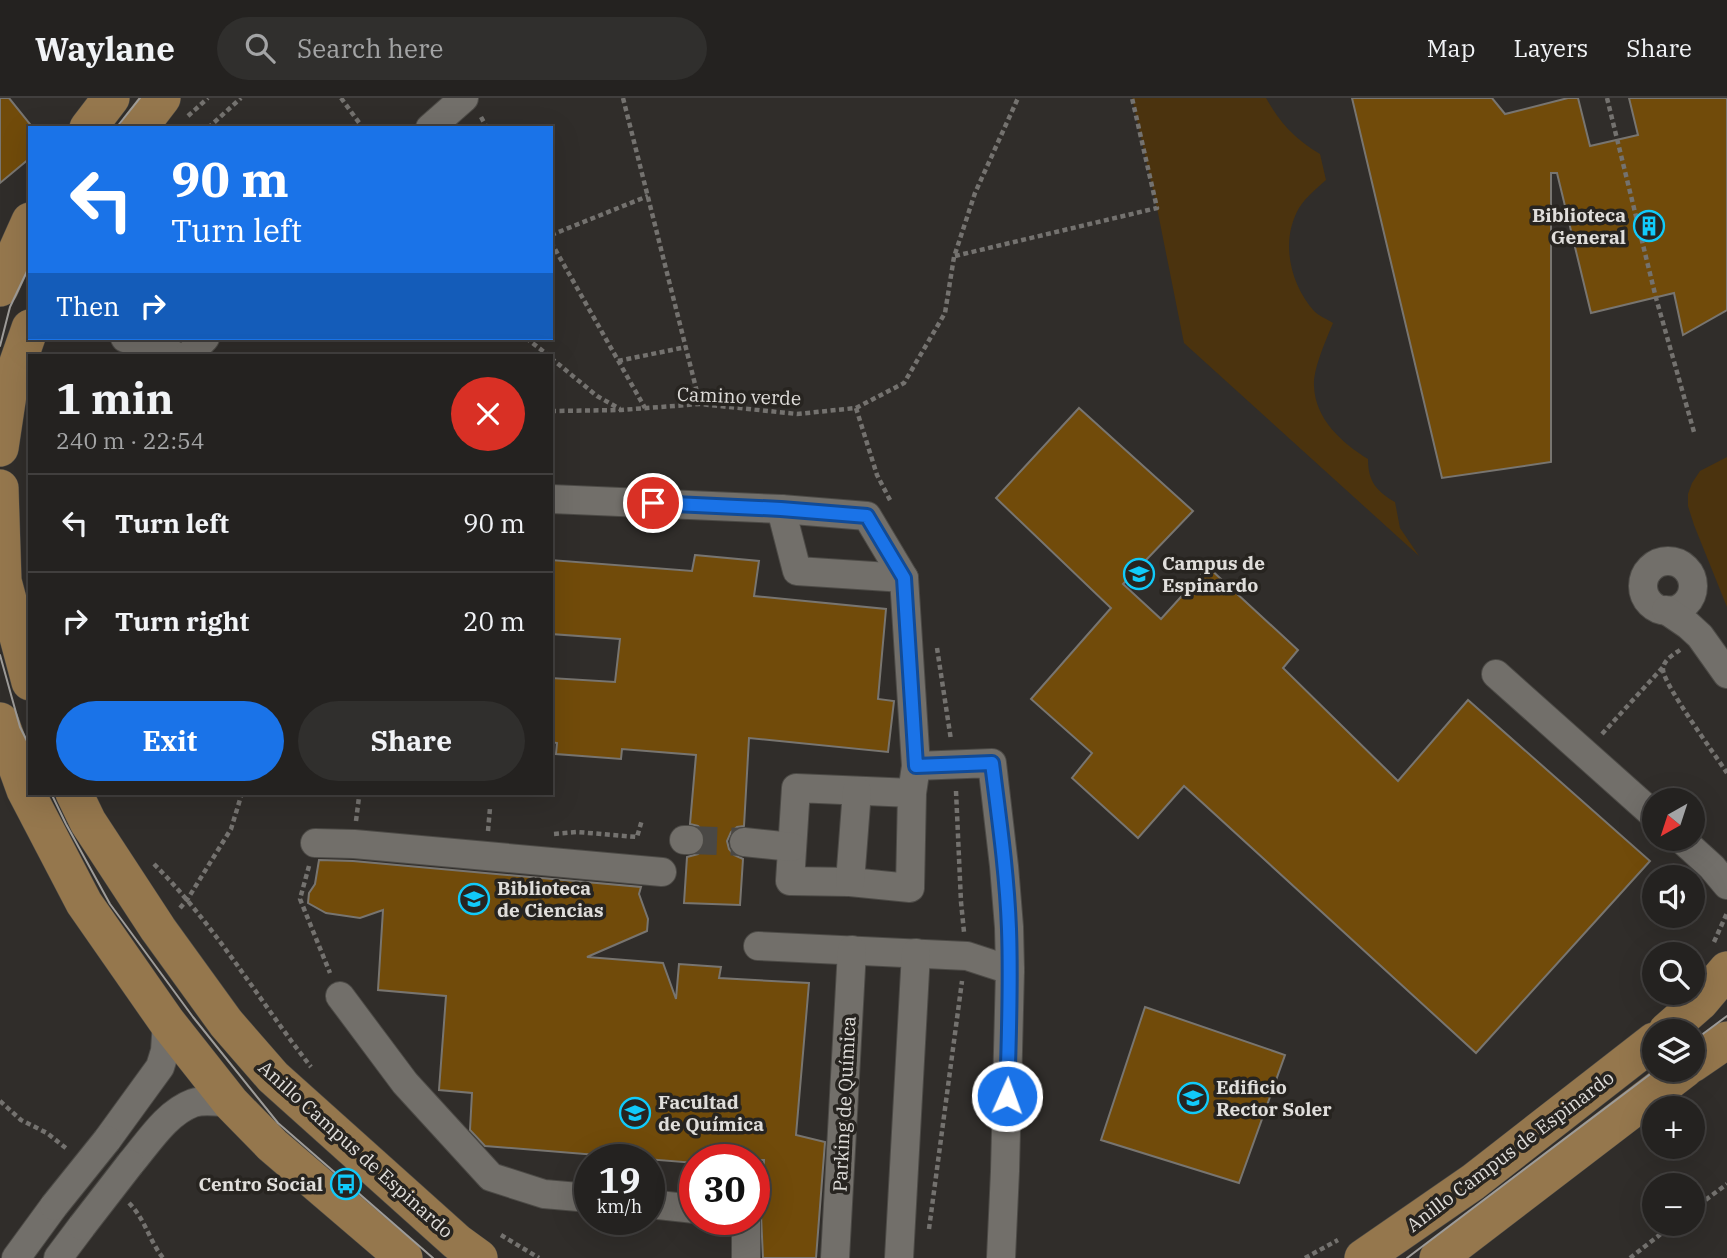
<!DOCTYPE html>
<html lang="en">
<head>
<meta charset="utf-8">
<style>
	:root { --surface:#242220; --page:#302f2d; --text:#f1f3f6; --muted:#a3a4a5; --line:#413f3e; --accent:#1a73e8 }
	body { margin:0; font-family:"IBM Plex Serif",serif; background:var(--page); color:var(--text); height:100vh; display:flex; flex-direction:column; font-size:26px; white-space:nowrap }
	* { box-sizing:border-box; margin:0 }
	p { font-size:23px; color:var(--muted) }
	.icon { flex:none; width:38px; height:38px; fill:none; stroke:currentColor; stroke-width:2; stroke-linecap:round; stroke-linejoin:round }
	.map { position:relative; flex:1; overflow:hidden }
	.details { position:absolute; left:28px; top:256px; width:525px; height:441px; display:flex; flex-direction:column; background:var(--surface); border-radius:0px; box-shadow:0 7px 28px #0002,0 0 0 2px var(--line) }
	.details>* { flex:none }
	.guide { position:absolute; left:28px; top:28px; width:525px; height:214px; border-radius:0px; box-shadow:0 7px 28px #0002,0 0 0 2px var(--line); background:#1a73e8; color:#fff; overflow:hidden }
	.needle { width:46px; rotate:219deg }
	.buttons { position:absolute; left:1642px; top:690px; display:grid; gap:14px }
	.buttons a { display:grid; place-items:center; width:63px; height:63px; border-radius:50%; background:var(--surface); box-shadow:0 7px 28px #0002,0 0 0 2px var(--line); font-size:35px }
	.speed { position:absolute; left:574px; top:1046px; display:flex; gap:14px; font-size:35px; font-weight:700; text-align:center }
	.speed>* { display:grid; place-content:center; width:91px; height:91px; border-radius:50%; background:var(--surface); box-shadow:0 7px 28px #0002,0 0 0 2px var(--line); line-height:1 }
	.speed small { font-size:18px; font-weight:400 }
	.speed .limit { border:10px solid #d22; background:#fff; color:#111 }
	.pin { position:absolute; display:grid; place-items:center; width:60px; height:60px; color:#fff; margin:-30px; border:4px solid #fff; border-radius:50%; box-shadow:0 2px 7px #0007 }
	.me { position:absolute; width:77px; margin:-38px; rotate:2deg; stroke-linejoin:round; filter:drop-shadow(0 0 5px #0008) }
	.turn { display:flex; align-items:center; gap:24px; height:147px; padding:0 28px; font-size:32px }
	.turn .icon { width:91px; height:91px; stroke-width:2.5 }
	.turn b { display:block; font-size:49px; line-height:60px }
	.then { display:flex; align-items:center; height:66px; padding:0 28px; background:#0003; gap:14px; font-size:26px }
	.round { display:grid; place-items:center; flex:none; width:74px; height:74px; border-radius:37px; background:var(--page) }
	.summary { display:flex; align-items:center; justify-content:space-between; height:119px; padding:0 28px }
	h1 { font-size:42px; font-weight:800; line-height:52px }
	.action { display:flex; gap:14px; margin-top:auto; padding:14px 28px }
	.action a { flex:1; height:80px; border-radius:42px; background:var(--accent); color:#fff; font-size:28px; font-weight:800; line-height:80px; text-align:center }
	.action a+a { background:var(--page); color:var(--text) }
	ul { padding:0; list-style:none }
	li { display:flex; align-items:center; gap:21px; height:98px; padding:0 28px; border-top:2px solid var(--line) }
	li div { flex:1 }
	li b { display:block; font-size:26px }
	li em { font-style:normal }
	header { display:flex; align-items:center; gap:42px; box-sizing:border-box; height:98px; padding:0 35px; background:var(--surface); border-bottom:2px solid var(--line) }
	header strong { font-size:33px }
	nav { display:flex; gap:38px; margin-inline-start:auto; font-size:24px }
	.search { width:490px; height:63px; background:var(--page); display:flex; align-items:center; gap:18px; box-sizing:border-box; padding:0 24px; border-radius:38px; color:var(--muted); font-size:26px }
	.map>svg:first-child { display:block }
	.green { fill:#4b330e }
	.building { fill:#714b0a; stroke:#787570; stroke-width:2 }
	.lines { fill:none; stroke-linecap:round; stroke-linejoin:round }
	.minor-tunnel { stroke:#4a4845; stroke-width:28; stroke-dasharray:28 14; stroke-linecap:butt }
	.minor-casing { stroke:#4c4a46; stroke-width:30 }
	.major-casing { stroke:#4c4a46; stroke-width:38 }
	.path { stroke:#74726f; stroke-width:4.5; stroke-dasharray:5 3.5; stroke-linecap:butt }
	.minor { stroke:#726f6a; stroke-width:28 }
	.major { stroke:#95774d; stroke-width:37 }
	.tram { stroke:#9e9c99; stroke-width:2 }
	.minor-bridge-casing { stroke:#4c4a46; stroke-width:30; stroke-linecap:butt }
	.minor-bridge { stroke:#726f6a; stroke-width:28 }
	.route-casing { stroke:#114b97; stroke-width:18 }
	.route { stroke:#1a73e8; stroke-width:12 }
	.labels { text-anchor:middle; stroke-width:7; stroke-linejoin:round; paint-order:stroke }
	.poi-label { font-size:19px; font-weight:bold; fill:#e0dedb; stroke:#272420; text-anchor:start }
	.street-label { font-size:19px; fill:#e0dedb; stroke:#272420 }
</style>
</head>
<body>
<header>
<strong>Waylane</strong>
<div class="search"><svg class="icon" aria-label="search" viewBox="0 0 24 24"><circle cx="10" cy="10" r="6"/><path d="M15 15l6 6"/></svg>Search here</div>
<nav><a>Map</a><a>Layers</a><a>Share</a></nav>
</header>
<div class="map">
<svg width="1727" height="1160" viewBox="0 0 1727 1160">
	<rect width="100%" height="100%" fill="#302d2a"/>
	<g class="green">
		<path d="M1132,0H1266C1281,26 1294,40 1320,56L1326,82C1317,90 1306,99 1299,110C1280,143 1290,186 1314,213C1319,218 1327,221 1333,225C1326,242 1313,271 1314,288C1315,321 1342,345 1368,361C1368,383 1376,393 1395,404L1400,430L1419,458L1184,245L1157,110Z"/>
		<path d="M1727,359V509L1694,427L1688,408V396L1692,385L1700,373Z"/>
	</g>
	<g class="building">
		<path d="M0,0H9L30,26V60L0,85Z"/>
		<path d="M1352,0H1492L1505,16L1568,0H1578L1590,48L1638,37L1629,0H1727V212L1683,237L1674,195L1591,215L1557,75H1551V364L1442,380Z"/>
		<path d="M1079,310L1193,413L1123,486L1161,521L1208,469L1298,552L1283,570L1398,683L1468,602L1650,763L1476,955L1184,688L1138,740L1072,680L1092,655L1031,601L1111,510L996,400Z"/>
		<path d="M695,457L759,463L754,498L886,511L878,601L894,603L888,654L749,640L744,728L737,729L731,734L727,743L729,751L734,757L743,761L740,807L684,805L687,759L698,756L704,750L706,743L703,733L698,728L690,726L696,657L622,651L621,661L556,656L557,645L551,644V580L615,584L620,541L551,536V462L692,473Z"/>
		<path d="M319,762L353,763L641,789L639,796L648,821L647,833L587,859L663,865L676,901L679,866L721,869L719,880L809,885L796,1037L825,1044L816,1160H763L761,1117L764,1062H695V1065L485,1048L470,1032L472,995L439,992L446,898L378,892L383,812L360,820L326,815L308,805L309,795L315,786Z"/>
		<path d="M1145,909L1285,957L1239,1085L1101,1042Z"/>
	</g>
	<g class="lines">
		<path class="minor-tunnel" d="M689,742L744,744"/>
		<g class="minor-casing">
			<g id="minor">
				<path d="M430,30L464,0"/>
				<path d="M125,240L174,257"/>
				<path d="M189,257L205,240"/>
				<path d="M551,401L781,411L867,418L904,480L916,668L992,665L1004,768L1009,829L1010,872L1005,1073L1001,1160"/>
				<path d="M781,411L797,473L904,480"/>
				<circle cx="1668" cy="488" r="25"/>
				<path d="M1666,512L1688,527L1700,538L1727,576"/>
				<path d="M1496,576L1654,717"/>
				<path d="M912,695L796,690L790,783L850,784L910,790L912,695L916,668"/>
				<path d="M1680,740L1712,769L1727,787"/>
				<path d="M684,742H689"/>
				<path d="M744,744L792,749"/>
				<path d="M315,745L354,746L662,774"/>
				<path d="M850,784L857,693"/>
				<path d="M758,848L967,858L1010,872"/>
				<path d="M340,898L405,985L491,1079L544,1096L590,1100"/>
				<path d="M107,1042L160,969L165,953L167,924"/>
				<path d="M130,1066C148,1045 166,1015 193,1005C205,1001 219,1004 231,1005"/>
				<path d="M649,1106L695,1111"/>
				<path d="M16,1160L54,1108"/>
				<path d="M58,1160L82,1128"/>
				<path d="M746,1160V1122"/>
				<path d="M835,1160L852,852"/>
				<path d="M899,1160L916,855"/>
			</g>
		</g>
		<g class="major-casing">
			<g id="major">
				<path d="M88,30L111,0"/>
				<path d="M139,30L162,0"/>
				<path d="M0,190L30,123"/>
				<path d="M0,350L9,290L30,230"/>
				<path d="M0,390L3,483L30,584"/>
				<path d="M0,623L25,692L84,805L167,924L231,1005L272,1047L404,1160"/>
				<path d="M74,695L88,724L158,831L226,925L273,979L457,1144L479,1160"/>
				<path d="M1667,933L1700,904L1727,872"/>
				<path d="M1692,966L1727,942"/>
				<path d="M1363,1160L1473,1084L1654,943"/>
				<path d="M1438,1160L1685,971"/>
			</g>
		</g>
		<g class="path">
			<path d="M341,0L363,30"/>
			<path d="M623,0L700,306"/>
			<path d="M1607,0L1656,200L1694,334"/>
			<path d="M188,18L208,0"/>
			<path d="M481,19L487,30"/>
			<path d="M208,30L241,0"/>
			<path d="M551,137L648,98"/>
			<path d="M551,144L645,310"/>
			<path d="M955,158L1157,110L1132,0"/>
			<path d="M526,240L548,257"/>
			<path d="M551,260L597,298L620,311"/>
			<path d="M618,263L686,249"/>
			<path d="M856,310L877,377L891,404"/>
			<path d="M551,313L621,312L700,306L797,316L856,310L904,285L945,215L954,159L975,95L1018,0"/>
			<path d="M937,550L951,642"/>
			<path d="M1680,552C1673,557 1663,562 1663,572C1664,587 1716,658 1727,675"/>
			<path d="M1602,636L1663,569"/>
			<path d="M956,693L961,804L964,834"/>
			<path d="M356,723L359,699"/>
			<path d="M488,733L490,710"/>
			<path d="M554,736L577,734L637,739L642,722"/>
			<path d="M154,766C215,827 258,901 311,969"/>
			<path d="M309,768L300,801L330,875"/>
			<path d="M180,810L187,802L231,731L242,695"/>
			<path d="M1714,844L1727,815"/>
			<path d="M0,1003L21,1022L47,1035L67,1051"/>
			<path d="M129,1105C145,1121 149,1142 163,1160"/>
			<path d="M1692,1112L1727,1086"/>
			<path d="M929,1131L962,883"/>
			<path d="M501,1137L539,1160"/>
			<path d="M1305,1160L1338,1142"/>
			<path d="M1630,1160L1675,1125"/>
		</g>
		<use href="#minor" class="minor"/>
		<use href="#major" class="major"/>
		<g class="tram">
			<path d="M116,30L140,0"/>
			<path d="M0,248L10,209L30,167"/>
			<path d="M0,557L20,629L30,649"/>
			<path d="M51,695L66,726L110,806L193,919L278,1025L433,1160"/>
			<path d="M1692,944L1727,918"/>
			<path d="M1407,1160L1657,971"/>
		</g>
		<g class="minor-bridge-casing">
			<g id="minor-bridge">
				<path d="M54,1108L107,1042"/>
				<path d="M82,1128L130,1066"/>
			</g>
		</g>
		<use href="#minor-bridge" class="minor-bridge"/>
	</g>
	<g class="lines">
		<g class="route-casing">
			<path id="route" d="M653,405L781,411L867,418L904,480L916,668L992,665C999,720 1007,776 1009,831C1011,887 1009,943 1007,998"/>
		</g>
		<use href="#route" class="route"/>
	</g>
	<defs>
		<g id="building-ring" transform="scale(1.575)"><circle r="9.5" fill="#272420" stroke="#11cafa" stroke-width="1.5"/><path d="M-4-6H4V6H1V3H-1V6H-4ZM-2.5-4.3h1.7v1.8h-1.7ZM.8-4.3h1.7v1.8H.8ZM-2.5-1h1.7V.8h-1.7ZM.8-1h1.7V.8H.8Z" fill="#11cafa"/></g>
		<g id="university-ring" transform="scale(1.575)"><circle r="9.5" fill="#272420" stroke="#11cafa" stroke-width="1.5"/><path d="M0-5L7-2L0 1L-7-2ZM-4 1L0 2.5L4 1V4Q0 6-4 4Z" fill="#11cafa"/></g>
		<g id="bus-ring" transform="scale(1.575)"><circle r="9.5" fill="#272420" stroke="#11cafa" stroke-width="1.5"/><path d="M-5-6H5V4H4V6H2V4H-2V6H-4V4H-5ZM-3.5-4V0h7V-4ZM-3.5 1.2v1.5H-2V1.2ZM2 1.2v1.5H3.5V1.2Z" fill="#11cafa"/></g>
	</defs>
	<g fill-rule="evenodd">
		<use href="#building-ring" x="1649" y="128"/>
		<use href="#university-ring" x="1139" y="476"/>
		<use href="#university-ring" x="474" y="801"/>
		<use href="#university-ring" x="1193" y="1000"/>
		<use href="#university-ring" x="635" y="1015"/>
		<use href="#bus-ring" x="346" y="1086"/>
	</g>
	<g class="labels">
		<g class="poi-label">
			<text x="1626" y="124" text-anchor="end">Biblioteca<tspan x="1626" dy="22">General</tspan></text>
			<text x="1162" y="472">Campus de<tspan x="1162" dy="22">Espinardo</tspan></text>
			<text x="497" y="797">Biblioteca<tspan x="497" dy="22">de Ciencias</tspan></text>
			<text x="1216" y="996">Edificio<tspan x="1216" dy="22">Rector Soler</tspan></text>
			<text x="658" y="1011">Facultad<tspan x="658" dy="22">de Química</tspan></text>
			<text x="323" y="1093" text-anchor="end">Centro Social</text>
		</g>
		<g class="street-label">
			<text transform="translate(739 298) rotate(2)" y="7">Camino verde</text>
			<text transform="translate(844 1006) rotate(-87)" y="7">Parking de Química</text>
			<text transform="translate(356 1051) rotate(42)" y="7">Anillo Campus de Espinardo</text>
			<text transform="translate(1510 1053) rotate(-37)" y="7">Anillo Campus de Espinardo</text>
		</g>
	</g>
</svg>
<div class="buttons">
<a><svg class="needle" viewBox="-14 -14 28 28"><path d="M0-13l5 13h-10z" fill="#e53935"/><path d="M0 13l5-13h-10z" fill="#a3a4a5"/></svg></a>
<a><svg class="icon" aria-label="sound" viewBox="0 0 24 24"><path d="M4 9h4l5-4v14l-5-4H4zM17 9q2 3 0 6"/></svg></a>
<a><svg class="icon" aria-label="search" viewBox="0 0 24 24"><circle cx="10" cy="10" r="6"/><path d="M15 15l6 6"/></svg></a>
<a><svg class="icon" aria-label="layers" viewBox="0 0 24 24"><path d="M12 4l9 5-9 5-9-5zM3 14l9 5 9-5"/></svg></a>
<a>+</a>
<a>−</a>
</div>
<div class="speed"><div>19<small>km/h</small></div><div class="limit">30</div></div>
<div class="pin" style="left:653px;top:405px;background:#d93025"><svg class="icon" aria-label="arrive" viewBox="0 0 24 24"><path d="M6 21V4h12l-3 4 3 4H6"/></svg></div>
<svg class="me" style="left:1007px;top:998px" viewBox="-20 -20 40 40"><circle r="17" fill="#1a73e8" stroke="#fff" stroke-width="3"/><path d="M0-11L8 9 0 5-8 9z" fill="#fff"/></svg>
<div class="guide">
<div class="turn"><svg class="icon" aria-label="left" viewBox="0 0 24 24"><path d="M17 20v-9H6M10 6l-5 5 5 5"/></svg><div><b>90 m</b>Turn left</div></div>
<div class="then">Then<svg class="icon" aria-label="right" viewBox="0 0 24 24"><path d="M7 20v-9h11M14 6l5 5-5 5"/></svg></div>
</div>
<section class="details">
<div class="summary"><div><h1>1 min</h1><p>240 m · 22:54</p></div><a class="round" style="background:#d93025;color:#fff"><svg class="icon" aria-label="close" viewBox="0 0 24 24"><path d="M6 6l12 12M18 6L6 18"/></svg></a></div>
<ul>
<li><svg class="icon" aria-label="left" viewBox="0 0 24 24"><path d="M17 20v-9H6M10 6l-5 5 5 5"/></svg><div><b>Turn left</b></div><em>90 m</em></li>
<li><svg class="icon" aria-label="right" viewBox="0 0 24 24"><path d="M7 20v-9h11M14 6l5 5-5 5"/></svg><div><b>Turn right</b></div><em>20 m</em></li>
</ul>
<div class="action"><a>Exit</a><a>Share</a></div>
</section>
</div>
</body>
</html>
